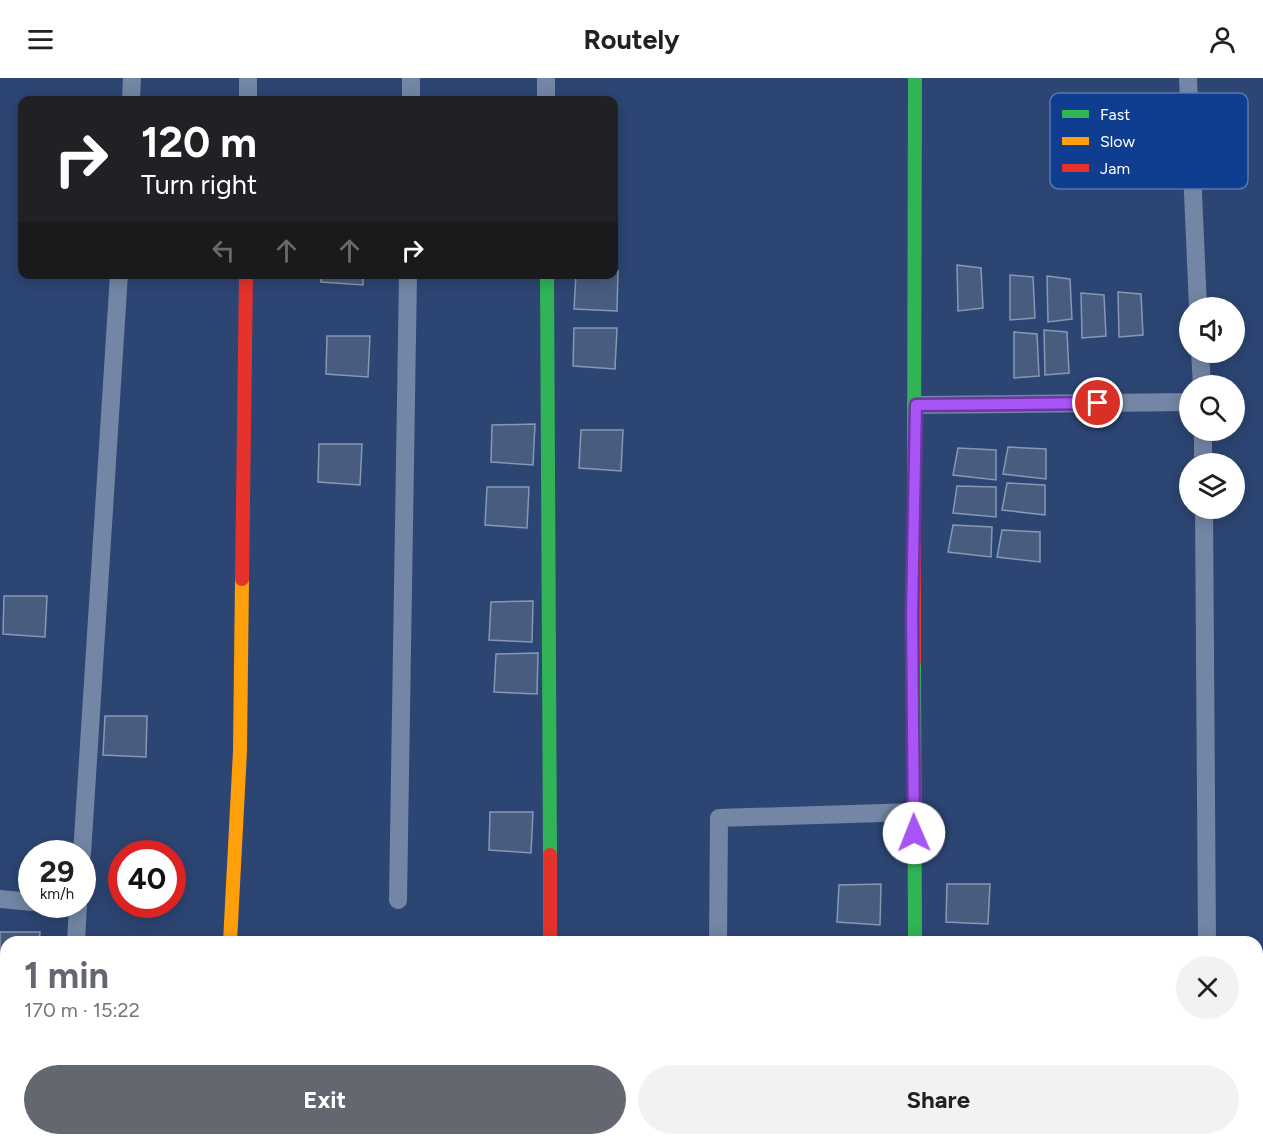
<!DOCTYPE html>
<html lang="en">
<head>
<meta charset="utf-8">
<style>
	:root { --surface:#fff; --page:#f2f2f2; --text:#202124; --muted:#757577; --accent:#636870 }
	body { margin:0; font-family:Figtree,sans-serif; background:var(--page); color:var(--text); height:100vh; display:flex; flex-direction:column; font-size:22px; white-space:nowrap }
	* { box-sizing:border-box; margin:0 }
	p { font-size:20px; color:var(--muted) }
	.icon { flex:none; width:33px; height:33px; fill:none; stroke:currentColor; stroke-width:2; stroke-linecap:round; stroke-linejoin:round }
	.map { position:relative; flex:1; overflow:hidden }
	.details { position:absolute; left:0px; top:858px; width:1263px; height:210px; display:flex; flex-direction:column; background:var(--surface); border-radius:18px 18px 0 0; box-shadow:0 3px 15px #0003 }
	.details>* { flex:none }
	.guide { position:absolute; left:18px; top:18px; width:600px; height:183px; border-radius:12px; box-shadow:0 3px 15px #0003; background:#202124; color:#fff; overflow:hidden }
	.fabs { position:absolute; left:1179px; top:219px; display:grid; gap:12px }
	.fabs a { display:grid; place-items:center; width:66px; height:66px; border-radius:50%; background:var(--surface); box-shadow:0 3px 15px #0003; font-size:30px }
	.speed { position:absolute; left:18px; top:762px; display:flex; gap:12px; font-size:30px; font-weight:700; text-align:center }
	.speed>* { display:grid; place-content:center; width:78px; height:78px; border-radius:50%; background:var(--surface); box-shadow:0 3px 15px #0003; line-height:1 }
	.speed small { font-size:15px; font-weight:400 }
	.speed .limit { border:9px solid #d22; background:#fff; color:#111 }
	.pin { position:absolute; display:grid; place-items:center; width:51px; height:51px; color:#fff; margin:-26px; border:3px solid #fff; border-radius:50%; box-shadow:0 2px 6px #0007 }
	.me { position:absolute; width:66px; margin:-33px; rotate:359deg; stroke-linejoin:round; filter:drop-shadow(0 0 4px #0008) }
	.turn { display:flex; align-items:center; gap:21px; height:126px; padding:0 24px; font-size:27px }
	.turn .icon { width:78px; height:78px; stroke-width:2.5 }
	.turn b { display:block; font-size:42px; line-height:51px }
	.lanes { display:flex; align-items:center; height:57px; padding:0 24px; background:#0003; justify-content:center; gap:30px; direction:ltr }
	.lanes .off { opacity:.35 }
	.round { display:grid; place-items:center; flex:none; width:63px; height:63px; border-radius:32px; background:var(--page) }
	.head { display:flex; align-items:center; justify-content:space-between; height:102px; padding:0 24px }
	h1 { font-size:36px; font-weight:700; line-height:45px; color:var(--accent) }
	.action { display:flex; gap:12px; margin-top:auto; padding:12px 24px }
	.action a { flex:1; height:69px; border-radius:36px; background:var(--accent); color:#fff; font-size:24px; font-weight:700; line-height:69px; text-align:center }
	.action a+a { background:var(--page); color:var(--text) }
	header { display:flex; justify-content:space-between; align-items:center; height:78px; padding:0 24px; background:var(--surface); font-size:27px; font-weight:700 }
	.map>svg:first-child { display:block }
	.building { fill:#485c80; stroke:#8898b4; stroke-width:1.5 }
	.lines { fill:none; stroke-linecap:round; stroke-linejoin:round }
	.street { stroke:#7386a5; stroke-width:18 }
	.fast { stroke:#30b455; stroke-width:14 }
	.slow { stroke:#ff9f0a; stroke-width:14 }
	.jam { stroke:#e5322d; stroke-width:14 }
	.route-casing { stroke:#6d37a1; stroke-width:15 }
	.route { stroke:#a855f7; stroke-width:10 }
	.key { fill:#0f3d8f; stroke:#5777b1; stroke-width:1.5 }
	.key-label { font-size:16px; fill:#fff }
</style>
</head>
<body>
<header><svg class="icon" aria-label="menu" viewBox="0 0 24 24"><path d="M4 6h16M4 12h16M4 18h16"/></svg>Routely<svg class="icon" aria-label="person" viewBox="0 0 24 24"><circle cx="12" cy="8" r="4"/><path d="M4 21q1-7 8-7t8 7"/></svg></header>
<div class="map">
<svg width="1263" height="1068" viewBox="0 0 1263 1068">
	<rect width="100%" height="100%" fill="#2c4572"/>
	<g class="building">
		<path d="M614,153H616L615,188H614Z"/>
		<path d="M957,187L981,190L983,230L958,233Z"/>
		<path d="M614,193H618L617,233L574,231L576,196H614Z"/>
		<path d="M321,196H363V207L321,204Z"/>
		<path d="M1010,197L1033,199L1035,240L1010,242Z"/>
		<path d="M1047,198L1070,201L1072,241L1048,244Z"/>
		<path d="M1118,214L1141,216L1143,257L1119,259Z"/>
		<path d="M1081,215L1104,217L1106,258L1082,260Z"/>
		<path d="M574,250H617L615,291L573,288Z"/>
		<path d="M1044,252L1067,254L1069,295L1045,297Z"/>
		<path d="M1014,254L1037,256L1039,298L1014,300Z"/>
		<path d="M327,258H370L368,299L326,296Z"/>
		<path d="M535,346L533,387L491,384L492,347Z"/>
		<path d="M581,352H623L621,393L579,390Z"/>
		<path d="M319,366H362L360,407L318,404Z"/>
		<path d="M1008,369L1046,371V401L1003,396Z"/>
		<path d="M958,370L996,372V402L953,397Z"/>
		<path d="M1007,405L1045,407V437L1002,432Z"/>
		<path d="M957,408L996,409V439L953,435Z"/>
		<path d="M487,409H529L527,450L485,447Z"/>
		<path d="M953,447L992,449L991,479L948,474Z"/>
		<path d="M1002,452L1040,454V484L997,479Z"/>
		<path d="M4,518H47L45,559L3,556Z"/>
		<path d="M533,523L532,564L489,562L491,524Z"/>
		<path d="M538,575L537,616L494,614L496,576Z"/>
		<path d="M105,638H147L146,679L103,677Z"/>
		<path d="M490,734H533L531,775L489,772Z"/>
		<path d="M881,806L880,847L837,844L839,807Z"/>
		<path d="M947,806H990L988,846L946,844Z"/>
		<path d="M0,854H40L39,864H6V892H0Z"/>
		<path d="M781,860V864H738V861Z"/>
		<path d="M0,963H6V1003L0,1002Z"/>
	</g>
	<g class="lines">
		<g class="street">
			<path d="M546,0V22"/>
			<path d="M1188,0L1198,230"/>
			<path d="M131,22L132,0"/>
			<path d="M248,22V0"/>
			<path d="M411,22V0"/>
			<path d="M1200,274L1202,308"/>
			<path d="M916,327L1190,324"/>
			<path d="M1203,352V386"/>
			<path d="M1204,430L1207,864"/>
			<path d="M82,776L119,196"/>
			<path d="M0,821L32,824"/>
			<path d="M398,822L408,196"/>
			<path d="M54,826L78,829"/>
			<path d="M76,864L78,826"/>
			<path d="M718,864L719,740L914,734"/>
			<path d="M551,1062V1068"/>
			<path d="M918,1062V1068"/>
			<path d="M62,1068V1062"/>
			<path d="M218,1068L219,1062"/>
			<path d="M716,1068V1062"/>
			<path d="M1207,1068V1062"/>
		</g>
		<g class="fast">
			<path d="M547,196L550,777"/>
			<path d="M914,394L915,0"/>
			<path d="M914,583L915,864"/>
		</g>
		<path class="slow" d="M230,864L240,673L242,501"/>
		<g class="jam">
			<path d="M242,501L246,196"/>
			<path d="M914,583V394"/>
			<path d="M550,777V864"/>
		</g>
	</g>
	<g class="lines">
		<g class="route-casing">
			<path id="route" d="M914,755L912,536L916,327L1098,325"/>
		</g>
		<use href="#route" class="route"/>
	</g>
	<rect x="1050" y="15" width="198" height="96" rx="9" class="key"/>
	<rect x="1062" y="32" width="27" height="8" fill="#30b455"/>
	<rect x="1062" y="59" width="27" height="8" fill="#ff9f0a"/>
	<rect x="1062" y="86" width="27" height="8" fill="#e5322d"/>
	<g class="key-label">
		<text x="1100" y="42">Fast</text>
		<text x="1100" y="69">Slow</text>
		<text x="1100" y="96">Jam</text>
	</g>
</svg>
<div class="fabs">
<a><svg class="icon" aria-label="sound" viewBox="0 0 24 24"><path d="M4 9h4l5-4v14l-5-4H4zM17 9q2 3 0 6"/></svg></a>
<a><svg class="icon" aria-label="search" viewBox="0 0 24 24"><circle cx="10" cy="10" r="6"/><path d="M15 15l6 6"/></svg></a>
<a><svg class="icon" aria-label="layers" viewBox="0 0 24 24"><path d="M12 4l9 5-9 5-9-5zM3 14l9 5 9-5"/></svg></a>
</div>
<div class="speed"><div>29<small>km/h</small></div><div class="limit">40</div></div>
<div class="pin" style="left:1098px;top:325px;background:#d93025"><svg class="icon" aria-label="arrive" viewBox="0 0 24 24"><path d="M6 21V4h12l-3 4 3 4H6"/></svg></div>
<svg class="me" style="left:914px;top:755px" viewBox="-20 -20 40 40"><circle r="19" fill="#fff"/><path d="M0-13L10 11 0 6-10 11z" fill="#a855f7"/></svg>
<div class="guide">
<div class="turn"><svg class="icon" aria-label="right" viewBox="0 0 24 24"><path d="M7 20v-9h11M14 6l5 5-5 5"/></svg><div><b>120 m</b>Turn right</div></div>
<div class="lanes"><svg class="icon off" aria-label="left" viewBox="0 0 24 24"><path d="M17 20v-9H6M10 6l-5 5 5 5"/></svg><svg class="icon off" aria-label="ahead" viewBox="0 0 24 24"><path d="M12 20V5M6 11l6-6 6 6"/></svg><svg class="icon off" aria-label="ahead" viewBox="0 0 24 24"><path d="M12 20V5M6 11l6-6 6 6"/></svg><svg class="icon" aria-label="right" viewBox="0 0 24 24"><path d="M7 20v-9h11M14 6l5 5-5 5"/></svg></div>
</div>
<section class="details">
<div class="head"><div><h1>1 min</h1><p>170 m · 15:22</p></div><a class="round"><svg class="icon" aria-label="close" viewBox="0 0 24 24"><path d="M6 6l12 12M18 6L6 18"/></svg></a></div>
<div class="action"><a>Exit</a><a>Share</a></div>
</section>
</div>
</body>
</html>
